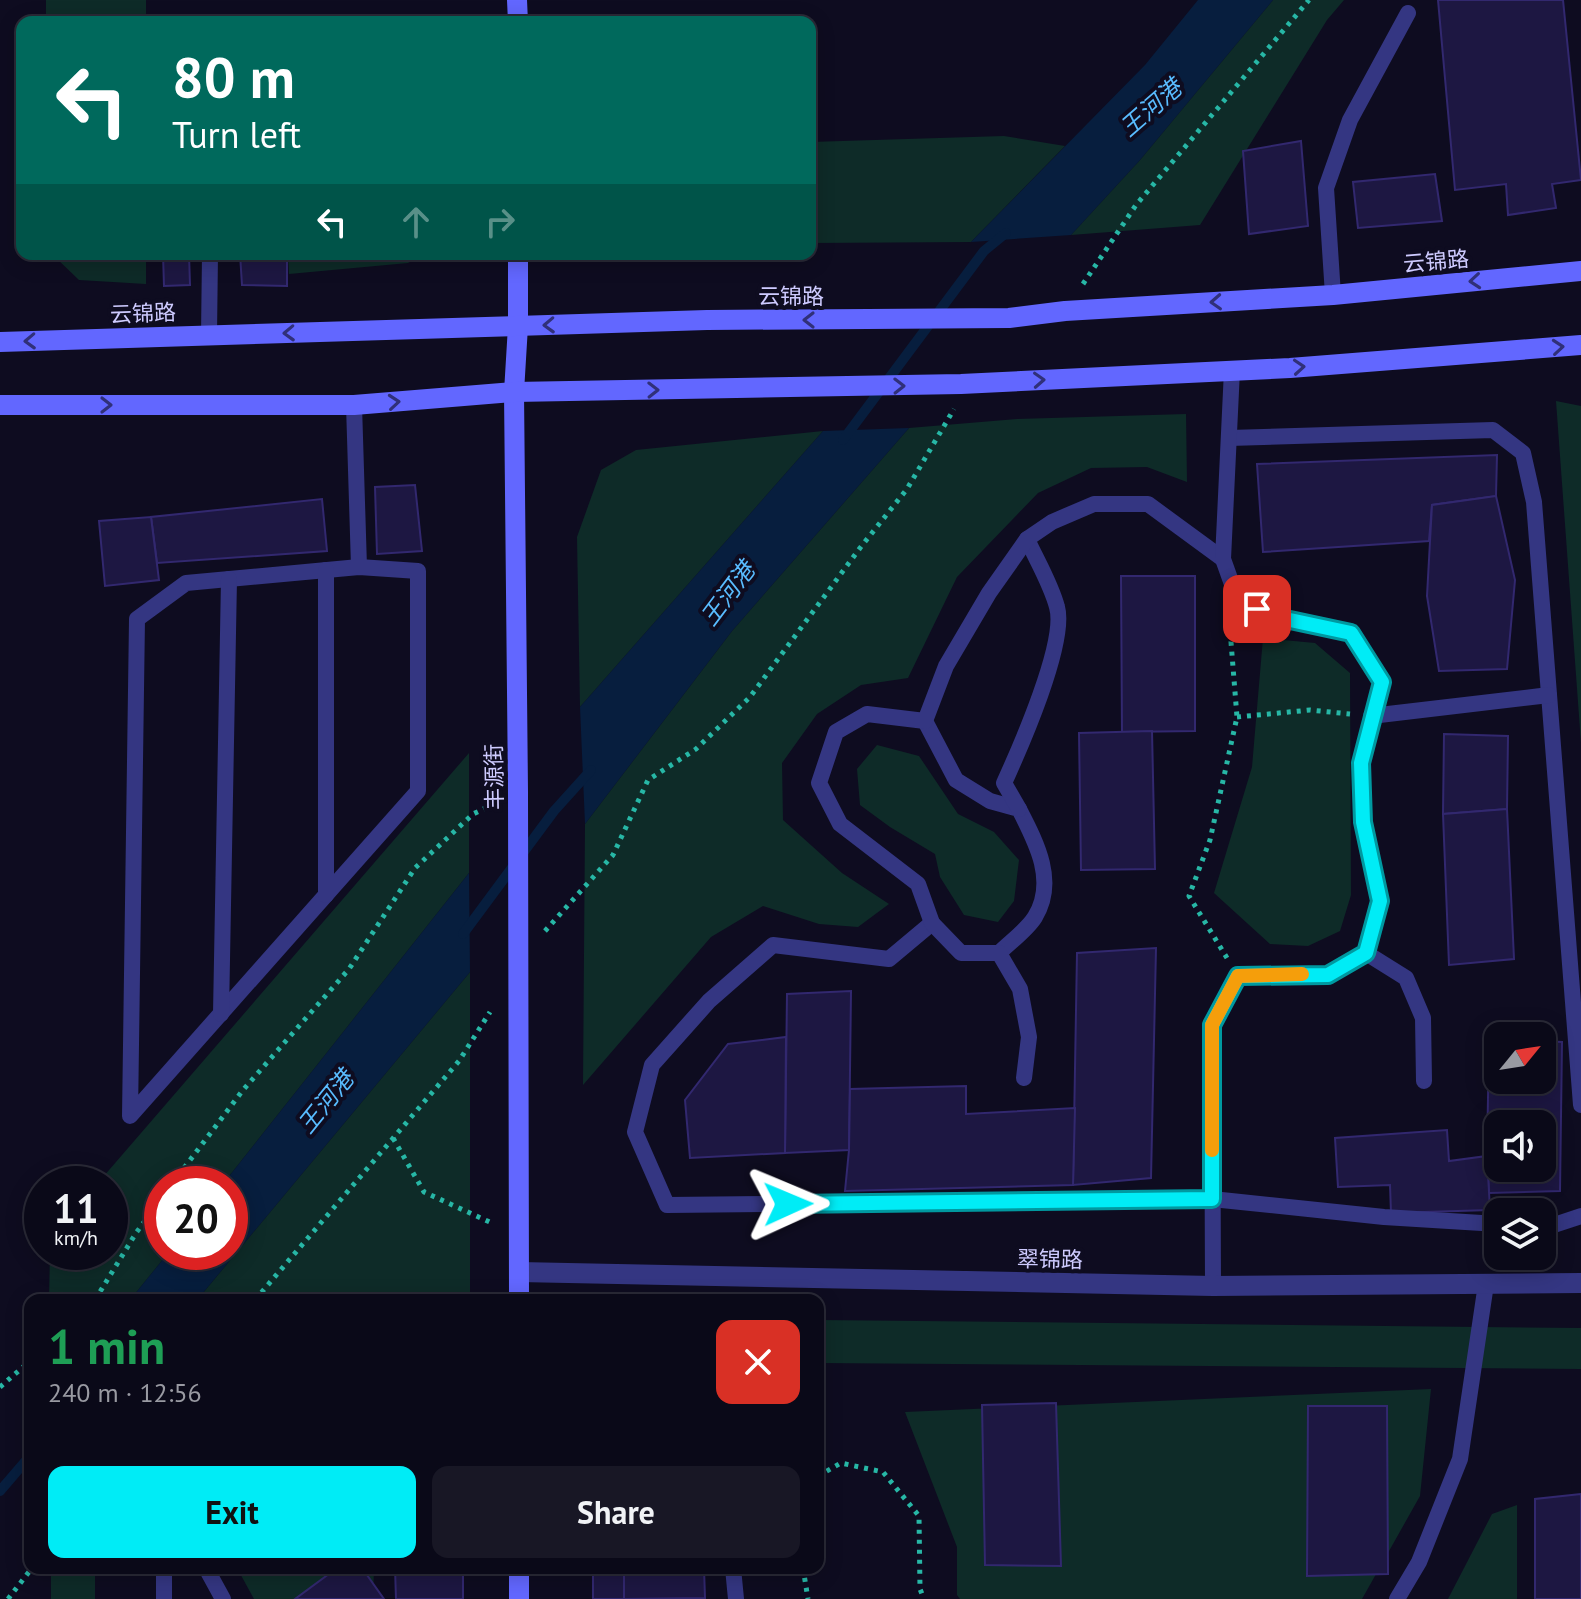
<!DOCTYPE html>
<html lang="en">
<head>
<meta charset="utf-8">
<style>
	:root { --surface:#0a0918; --page:#181725; --text:#f1f3f6; --muted:#999aa2; --line:#2a2a37; --accent:#00ecf6 }
	body { margin:0; font-family:"PT Sans","Noto Sans SC",sans-serif; background:var(--page); color:var(--text); height:100vh; display:flex; flex-direction:column; font-size:30px; white-space:nowrap }
	* { box-sizing:border-box; margin:0 }
	p { font-size:26px; color:var(--muted) }
	.icon { flex:none; width:44px; height:44px; fill:none; stroke:currentColor; stroke-width:2; stroke-linecap:round; stroke-linejoin:round }
	.map { position:relative; flex:1; overflow:hidden }
	.details { position:absolute; left:24px; top:1294px; width:800px; height:280px; display:flex; flex-direction:column; background:var(--surface); border-radius:16px; box-shadow:0 4px 20px #0003,0 0 0 2px var(--line) }
	.details>* { flex:none }
	.guide { position:absolute; left:16px; top:16px; width:800px; height:244px; border-radius:16px; box-shadow:0 4px 20px #0003,0 0 0 2px var(--line); background:#00695c; color:#fff; overflow:hidden }
	.needle { width:52px; rotate:60deg }
	.controls { position:absolute; left:1484px; top:1022px; display:grid; gap:16px }
	.controls a { display:grid; place-items:center; width:72px; height:72px; border-radius:16px; background:var(--surface); box-shadow:0 4px 20px #0003,0 0 0 2px var(--line); font-size:40px }
	.speed { position:absolute; left:24px; top:1166px; display:flex; gap:16px; font-size:40px; font-weight:700; text-align:center }
	.speed>* { display:grid; place-content:center; width:104px; height:104px; border-radius:50%; background:var(--surface); box-shadow:0 4px 20px #0003,0 0 0 2px var(--line); line-height:1 }
	.speed small { font-size:20px; font-weight:400 }
	.speed .limit { border:12px solid #d22; background:#fff; color:#111 }
	.pin { position:absolute; display:grid; place-items:center; width:68px; height:68px; color:#fff; margin:-34px; border-radius:16px; box-shadow:0 4px 12px #0006 }
	.me { position:absolute; width:88px; margin:-44px; rotate:89deg; stroke-linejoin:round; filter:drop-shadow(0 0 6px #0008) }
	.turn { display:flex; align-items:center; gap:28px; height:168px; padding:0 24px; font-size:36px }
	.turn .icon { width:104px; height:104px; stroke-width:2.5 }
	.turn b { display:block; font-size:56px; line-height:68px }
	.lanes { display:flex; align-items:center; height:76px; padding:0 24px; background:#0003; justify-content:center; gap:40px; direction:ltr }
	.lanes .off { opacity:.35 }
	.round { display:grid; place-items:center; flex:none; width:84px; height:84px; border-radius:16px; background:var(--page) }
	.overview { display:flex; align-items:center; justify-content:space-between; height:136px; padding:0 24px }
	h1 { font-size:48px; font-weight:600; line-height:60px; color:#1e9e55 }
	.button { display:flex; gap:16px; margin-top:auto; padding:16px 24px }
	.button a { flex:1; height:92px; border-radius:16px; background:var(--accent); color:#111; font-size:32px; font-weight:600; line-height:92px; text-align:center }
	.button a+a { background:var(--page); color:var(--text) }
	.map>svg:first-child { display:block }
	.green { fill:#0e2b28 }
	.water { fill:#071e3e }
	.lines { fill:none; stroke-linecap:round; stroke-linejoin:round }
	.stream { stroke:#071e3e; stroke-width:10 }
	.building { fill:#1d1742; stroke:#32286f; stroke-width:2; fill-rule:evenodd }
	.path { stroke:#27b7a6; stroke-width:5; stroke-dasharray:4 6; stroke-linecap:butt }
	.lane { stroke:#343682; stroke-width:16 }
	.street { stroke:#343682; stroke-width:20 }
	.secondary { stroke:#6267ff; stroke-width:20 }
	.oneway { stroke:#303079 }
	.route-casing { stroke:#0099a0; stroke-width:20 }
	.route { stroke:#00ecf6; stroke-width:14 }
	.slow { stroke:#f59e0b; stroke-width:14 }
	.labels { text-anchor:middle; stroke-width:8; stroke-linejoin:round; paint-order:stroke }
	.street-label { font-size:22px; fill:#cecbff; stroke:#0e0c20 }
	.water-label { font-size:24px; font-style:italic; fill:#59bcff; stroke:#0e0c20 }
</style>
</head>
<body>
<div class="map">
<svg width="1581" height="1599" viewBox="0 0 1581 1599">
	<rect width="100%" height="100%" fill="#0e0c20"/>
	<g class="green">
		<rect x="46" y="0" width="100" height="22"/>
		<path d="M1273,0H1344L1327,20L1200,225L1071,235L1140,160Z"/>
		<path d="M1004,136L1065,146L971,242L810,243V142Z"/>
		<path d="M52,254H146V284L79,280Z"/>
		<path d="M288,254H423L408,263L289,274Z"/>
		<path d="M1556,401L1581,406V743Z"/>
		<path d="M1186,414L1187,482L1147,467L1091,468L1038,493L957,577L908,678L861,685L817,714L782,763L783,820L842,873L889,904L858,927L819,924L763,906L711,937L583,1085L585,824L732,631L909,428L1017,419Z"/>
		<path d="M823,431L580,707L577,537L601,470L636,450Z"/>
		<path d="M1263,638L1315,643L1350,673L1351,895L1340,931L1308,946L1270,944L1214,893L1252,767Z"/>
		<path d="M877,745L919,756L958,814L994,832L1019,860L1014,901L998,922L964,915L940,877L935,854L890,827L860,805L857,769Z"/>
		<path d="M469,753V873L223,1184H162V1252H169L130,1300H49L50,1252H110V1184H97Z"/>
		<path d="M470,972V1300H197Z"/>
		<path d="M818,1320L1581,1328V1369L818,1363Z"/>
		<path d="M1431,1389L1420,1496L1362,1599H960L957,1595V1547L905,1412Z"/>
		<path d="M1517,1505V1599H1448L1492,1514Z"/>
		<rect x="51" y="1568" width="44" height="31"/>
		<path d="M237,1568H374L373,1599H254Z"/>
	</g>
	<g class="water">
		<path d="M1198,0H1273L1140,160L1071,235L971,242L1145,65Z"/>
		<path d="M909,428L732,631L585,824L580,707L823,431Z"/>
		<path d="M469,873L470,972L197,1300H130L169,1252H230V1184H223Z"/>
	</g>
	<g class="lines">
		<g class="stream">
			<path d="M843,440L984,251L1006,233"/>
			<path d="M463,934L554,811L591,770"/>
			<path d="M0,1491L30,1456"/>
		</g>
	</g>
	<g class="building">
		<path d="M1438,0H1563L1581,180L1552,184L1556,208L1508,215L1506,184L1455,190Z"/>
		<path d="M1301,141L1308,226L1249,234L1243,151Z"/>
		<path d="M1435,174L1442,221L1358,228L1353,182Z"/>
		<path d="M163,254H189L190,285L164,286Z"/>
		<path d="M240,254H287V286L242,285Z"/>
		<path d="M1497,455L1496,496L1432,505L1429,541L1263,552L1257,464Z"/>
		<path d="M415,485L422,551L377,554L375,487Z"/>
		<path d="M1496,496L1515,580L1507,669L1439,671L1427,596L1432,505Z"/>
		<path d="M322,499L327,551L157,563L151,517Z"/>
		<path d="M151,517L159,580L105,586L99,521Z"/>
		<path d="M1121,576H1195V731L1122,732Z"/>
		<path d="M1152,731L1155,869L1081,870L1079,733Z"/>
		<path d="M1444,734L1508,736L1507,809L1443,814Z"/>
		<path d="M1507,809L1514,959L1449,965L1443,814Z"/>
		<path d="M1156,948L1151,1178L1073,1185L1077,953Z"/>
		<path d="M851,991L849,1150L785,1153L787,994Z"/>
		<path d="M786,1037L785,1153L690,1158L685,1100L728,1044Z"/>
		<path d="M1489,1040H1498V1080H1542V1041L1562,1042L1560,1191L1489,1193L1487,1156ZM1498,1124H1542V1168H1498Z"/>
		<path d="M966,1086V1114L1075,1108L1073,1185L845,1191L849,1150L850,1089Z"/>
		<path d="M1447,1130L1449,1161L1487,1156L1490,1210L1391,1213L1390,1185L1338,1187L1335,1138Z"/>
		<path d="M1056,1403L1061,1566L985,1565L982,1405Z"/>
		<path d="M1308,1406H1387L1388,1574L1307,1576Z"/>
		<path d="M1581,1494V1599H1535V1499Z"/>
		<path d="M337,1568H362L384,1599H295Z"/>
		<path d="M395,1568H463V1599H396Z"/>
		<rect x="593" y="1568" width="31" height="31"/>
		<path d="M624,1568H704L705,1598L624,1599Z"/>
	</g>
	<g class="lines">
		<g class="path">
			<path d="M1083,284L1136,205L1309,0"/>
			<path d="M1237,717L1310,710L1350,714"/>
			<path d="M545,931L613,855L648,780L696,749L750,697L860,548L907,489L954,409"/>
			<path d="M1227,958L1189,896L1210,840L1237,717L1231,642L1234,625"/>
			<path d="M393,1138L424,1192L494,1224"/>
			<path d="M172,1184L243,1090L349,969L415,868L473,814L494,804"/>
			<path d="M95,1300L136,1233L162,1198"/>
			<path d="M255,1300L459,1061L490,1012"/>
			<path d="M0,1387L30,1361"/>
			<path d="M818,1476L841,1463L883,1472L919,1516L920,1589L924,1599"/>
			<path d="M803,1568L808,1599"/>
			<path d="M8,1599L32,1568"/>
		</g>
		<g class="lane">
			<path d="M1333,295L1326,188L1350,120L1408,13"/>
			<path d="M209,335L210,254"/>
			<path d="M354,405L359,567L186,583L137,619L130,1116L418,791V571L359,567"/>
			<path d="M1229,438L1493,430L1523,453L1534,502L1581,1105"/>
			<path d="M1371,716L1549,695"/>
			<path d="M925,721L956,780L990,801L1019,809C1036,842 1057,881 1035,917C1027,930 1010,942 999,953"/>
			<path d="M1019,809L1004,783C1020,748 1067,642 1057,607C1051,584 1037,561 1027,539"/>
			<path d="M326,895V570"/>
			<path d="M932,923L889,959L773,945L709,1001L652,1065L635,1132L667,1205L1212,1199L1384,1217L1498,1224"/>
			<path d="M1366,953L1406,978L1423,1018L1424,1081"/>
			<path d="M221,1014L229,579"/>
			<path d="M1024,1078L1029,1037L1020,989L999,953H961L932,923L918,884L840,824L819,783L836,732L867,714L925,721L946,666L989,593L1027,539L1052,522L1094,504H1148L1223,559"/>
			<path d="M1542,1226H1551L1581,1216"/>
			<path d="M1213,1286L1212,1025L1238,976L1328,975L1366,953L1380,901L1363,822L1361,763L1382,682L1351,633L1276,617L1238,601L1223,559L1232,370"/>
			<path d="M206,1568L223,1599"/>
			<path d="M733,1568L736,1599"/>
			<path d="M164,1599V1568"/>
			<path d="M1397,1599L1419,1562L1460,1459L1486,1284"/>
		</g>
		<path class="street" d="M519,1272L1213,1286L1581,1283"/>
		<g class="secondary">
			<path d="M517,0L518,22"/>
			<path d="M518,254V326L514,392L518,792L519,1300"/>
			<path d="M0,342L707,320L1009,318L1065,311L1333,295L1581,271"/>
			<path d="M0,405H354L514,392L961,384L1290,368L1581,345"/>
			<path d="M519,1568V1599"/>
		</g>
	</g>
	<defs><path id="oneway-chevron" d="M-2-3.5L2.5 0L-2 3.5" fill="none" stroke-width="1.6" stroke-linecap="round" stroke-linejoin="round" transform="scale(2)"/></defs>
	<g class="oneway">
		<use href="#oneway-chevron" transform="translate(1475 281) rotate(175)"/>
		<use href="#oneway-chevron" transform="translate(1216 302) rotate(177)"/>
		<use href="#oneway-chevron" transform="translate(809 320) rotate(180)"/>
		<use href="#oneway-chevron" transform="translate(549 325) rotate(178)"/>
		<use href="#oneway-chevron" transform="translate(289 333) rotate(178)"/>
		<use href="#oneway-chevron" transform="translate(30 341) rotate(178)"/>
		<use href="#oneway-chevron" transform="translate(1558 347) rotate(-5)"/>
		<use href="#oneway-chevron" transform="translate(1299 367) rotate(-4)"/>
		<use href="#oneway-chevron" transform="translate(1039 380) rotate(-3)"/>
		<use href="#oneway-chevron" transform="translate(899 386) rotate(-1)"/>
		<use href="#oneway-chevron" transform="translate(653 390) rotate(-1)"/>
		<use href="#oneway-chevron" transform="translate(394 402) rotate(-5)"/>
		<use href="#oneway-chevron" transform="translate(106 405)"/>
	</g>
	<g class="lines">
		<g class="route-casing">
			<path id="route" d="M788,1204L1212,1199V1025L1238,976L1328,975L1366,953L1380,901L1363,822L1361,763L1382,682L1351,633L1276,617L1257,609"/>
		</g>
		<use href="#route" class="route"/>
		<path class="slow" d="M1212,1150V1025L1238,976L1302,974"/>
	</g>
	<g class="labels">
		<g class="street-label">
			<text transform="translate(1436 261) rotate(-5)" y="8">云锦路</text>
			<text x="791" y="304">云锦路</text>
			<text transform="translate(143 313) rotate(-2)" y="8">云锦路</text>
			<text transform="translate(494 777) rotate(-91)" y="8">丰源街</text>
			<text transform="translate(1050 1259) rotate(1)" y="8">翠锦路</text>
		</g>
		<g class="water-label">
			<text transform="translate(1151 108) rotate(-41)" y="8">王河港</text>
			<text transform="translate(728 594) rotate(-53)" y="8">王河港</text>
			<text transform="translate(326 1102) rotate(-51)" y="8">王河港</text>
		</g>
	</g>
</svg>
<div class="controls">
<a><svg class="needle" viewBox="-14 -14 28 28"><path d="M0-13l5 13h-10z" fill="#e53935"/><path d="M0 13l5-13h-10z" fill="#999aa2"/></svg></a>
<a><svg class="icon" aria-label="sound" viewBox="0 0 24 24"><path d="M4 9h4l5-4v14l-5-4H4zM17 9q2 3 0 6"/></svg></a>
<a><svg class="icon" aria-label="layers" viewBox="0 0 24 24"><path d="M12 4l9 5-9 5-9-5zM3 14l9 5 9-5"/></svg></a>
</div>
<div class="speed"><div>11<small>km/h</small></div><div class="limit">20</div></div>
<div class="pin" style="left:1257px;top:609px;background:#d93025"><svg class="icon" aria-label="arrive" viewBox="0 0 24 24"><path d="M6 21V4h12l-3 4 3 4H6"/></svg></div>
<svg class="me" style="left:788px;top:1204px" viewBox="-20 -20 40 40"><path d="M0-17L14 15 0 8-14 15z" fill="#00ecf6" stroke="#fff" stroke-width="4"/></svg>
<div class="guide">
<div class="turn"><svg class="icon" aria-label="left" viewBox="0 0 24 24"><path d="M17 20v-9H6M10 6l-5 5 5 5"/></svg><div><b>80 m</b>Turn left</div></div>
<div class="lanes"><svg class="icon" aria-label="left" viewBox="0 0 24 24"><path d="M17 20v-9H6M10 6l-5 5 5 5"/></svg><svg class="icon off" aria-label="ahead" viewBox="0 0 24 24"><path d="M12 20V5M6 11l6-6 6 6"/></svg><svg class="icon off" aria-label="right" viewBox="0 0 24 24"><path d="M7 20v-9h11M14 6l5 5-5 5"/></svg></div>
</div>
<section class="details">
<div class="overview"><div><h1>1 min</h1><p>240 m · 12:56</p></div><a class="round" style="background:#d93025;color:#fff"><svg class="icon" aria-label="close" viewBox="0 0 24 24"><path d="M6 6l12 12M18 6L6 18"/></svg></a></div>
<div class="button"><a>Exit</a><a>Share</a></div>
</section>
</div>
</body>
</html>
